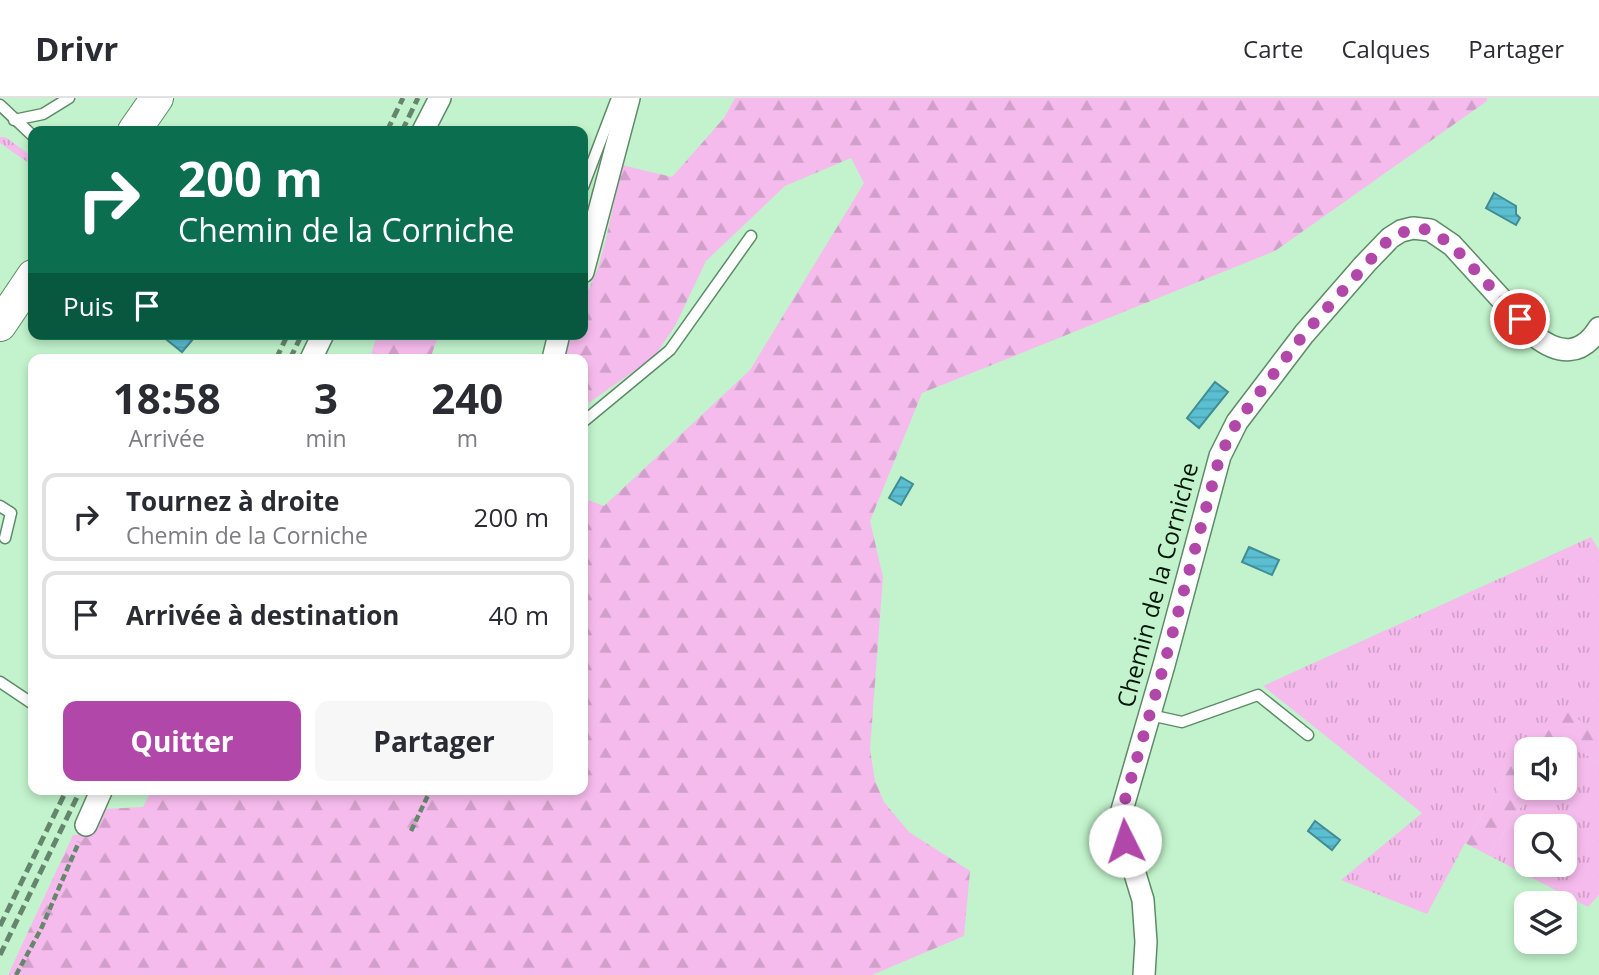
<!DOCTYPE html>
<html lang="fr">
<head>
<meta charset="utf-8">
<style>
	:root { --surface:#fff; --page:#f7f7f7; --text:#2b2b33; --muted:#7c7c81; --line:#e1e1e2; --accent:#b147a8 }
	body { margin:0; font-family:"Open Sans",sans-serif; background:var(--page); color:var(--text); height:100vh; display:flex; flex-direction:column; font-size:26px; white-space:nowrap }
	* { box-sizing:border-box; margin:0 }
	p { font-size:23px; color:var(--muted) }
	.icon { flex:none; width:38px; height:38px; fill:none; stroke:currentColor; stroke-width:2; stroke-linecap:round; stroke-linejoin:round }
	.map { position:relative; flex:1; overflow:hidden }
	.drawer { position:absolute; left:28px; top:256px; width:560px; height:441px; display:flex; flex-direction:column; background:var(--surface); border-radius:14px; box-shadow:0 4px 10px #0003 }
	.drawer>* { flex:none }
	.guide { position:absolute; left:28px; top:28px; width:560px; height:214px; border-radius:14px; box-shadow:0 4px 10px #0003; background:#0b6e4f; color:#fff; overflow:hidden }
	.buttons { position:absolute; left:1514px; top:639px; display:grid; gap:14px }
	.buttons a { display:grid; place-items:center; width:63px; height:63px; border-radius:14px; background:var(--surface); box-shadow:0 4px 10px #0003; font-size:35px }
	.pin { position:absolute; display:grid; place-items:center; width:60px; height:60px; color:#fff; margin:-30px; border:4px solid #fff; border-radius:50%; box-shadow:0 2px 7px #0007 }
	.me { position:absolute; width:77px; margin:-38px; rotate:356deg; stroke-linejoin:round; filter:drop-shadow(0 0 5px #0008) }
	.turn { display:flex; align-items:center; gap:24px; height:147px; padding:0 35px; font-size:32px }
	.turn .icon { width:91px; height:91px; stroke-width:2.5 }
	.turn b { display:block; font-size:49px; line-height:60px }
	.then { display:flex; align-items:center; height:66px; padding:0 35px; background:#0003; gap:14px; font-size:26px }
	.eta { display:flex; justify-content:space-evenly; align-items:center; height:119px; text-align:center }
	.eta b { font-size:42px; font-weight:700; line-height:49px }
	.button { display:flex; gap:14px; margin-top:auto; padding:14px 35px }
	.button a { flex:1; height:80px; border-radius:14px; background:var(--accent); color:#fff; font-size:28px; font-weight:700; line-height:80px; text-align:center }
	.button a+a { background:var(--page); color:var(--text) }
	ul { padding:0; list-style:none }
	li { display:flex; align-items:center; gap:21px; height:88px; margin:0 14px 10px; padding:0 21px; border:4px solid var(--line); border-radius:14px }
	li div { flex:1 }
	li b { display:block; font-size:26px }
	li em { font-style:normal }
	header { display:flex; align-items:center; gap:42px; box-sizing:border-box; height:98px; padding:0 35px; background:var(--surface); border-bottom:2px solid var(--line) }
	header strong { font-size:33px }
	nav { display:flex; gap:38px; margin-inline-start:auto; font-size:24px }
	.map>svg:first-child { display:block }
	.grass { fill:url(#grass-tufts); fill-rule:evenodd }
	.forest { fill:url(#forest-firs) }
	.water { fill:url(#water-rules); stroke:#418c95; stroke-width:2 }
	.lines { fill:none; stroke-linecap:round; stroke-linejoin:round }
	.lane-casing { stroke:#5d8b68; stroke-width:13 }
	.street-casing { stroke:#5d8b68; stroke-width:24 }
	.secondary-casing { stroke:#5d8b68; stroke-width:34 }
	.path { stroke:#66876d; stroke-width:4.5; stroke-dasharray:7 3.5; stroke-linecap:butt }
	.lane { stroke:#fff; stroke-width:10 }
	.street { stroke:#fff; stroke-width:21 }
	.secondary { stroke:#fff; stroke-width:32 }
	.rail { stroke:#65866c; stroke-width:5; stroke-dasharray:10 5; stroke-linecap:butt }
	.route { stroke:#b147a8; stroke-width:12; stroke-dasharray:0 21.6 }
	.labels { text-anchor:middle; stroke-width:5; stroke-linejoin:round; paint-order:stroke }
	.street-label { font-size:24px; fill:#041508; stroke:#c2f3cc }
</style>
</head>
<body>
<header>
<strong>Drivr</strong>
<nav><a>Carte</a><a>Calques</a><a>Partager</a></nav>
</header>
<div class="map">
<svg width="1599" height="877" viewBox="0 0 1599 877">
	<defs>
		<pattern id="grass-tufts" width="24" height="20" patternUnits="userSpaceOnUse" patternTransform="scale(1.75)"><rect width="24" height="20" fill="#f6bbed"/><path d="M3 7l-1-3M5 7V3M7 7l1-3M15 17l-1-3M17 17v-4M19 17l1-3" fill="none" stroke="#d1a0ca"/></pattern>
		<pattern id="forest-firs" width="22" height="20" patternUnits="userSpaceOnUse" patternTransform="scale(1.75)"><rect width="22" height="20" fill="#f6bbed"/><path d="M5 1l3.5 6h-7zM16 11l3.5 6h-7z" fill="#d1a0ca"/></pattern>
		<pattern id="water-rules" width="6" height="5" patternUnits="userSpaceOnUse" patternTransform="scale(1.75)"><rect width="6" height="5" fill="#5bbfd2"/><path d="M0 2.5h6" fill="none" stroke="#4ea3b3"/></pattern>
	</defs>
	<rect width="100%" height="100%" fill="#c2f3cc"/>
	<g class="grass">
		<path d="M0,39H5L33,59V68L0,45Z"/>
		<path d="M1591,439L1599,452V636L1561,610L1524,646L1465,745L1427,816L1341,782L1422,715L1263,588Z"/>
		<path d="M1564,644L1599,664V797L1588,809L1488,757L1534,690H1564V651H1560ZM1526,728H1564V766H1526Z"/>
	</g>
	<g class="forest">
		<path d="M735,0H1487V3L1275,153L922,295L870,423L883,479L870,651L875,683L884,704L909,734L970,773L964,838L872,877H8L73,737L90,736L103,711L143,709L152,691H583V400L604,408L750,272L864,85L851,60L785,88L706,163L675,228L654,259L583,309V261H564L570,236H583V204L598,170L606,141L622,67L672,79L724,20Z"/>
		<path d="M377,236H439L430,261H370Z"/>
		<path d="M1561,609L1599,636V664L1565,645L1560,651H1526V690H1534L1488,757L1465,745L1524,646Z"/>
	</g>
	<g class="water">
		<path d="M1494,95L1516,108V116L1520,120L1516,127L1486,110Z"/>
		<path d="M153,236H187L193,241L182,254L162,238L158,241Z"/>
		<path d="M1215,284L1228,294L1199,330L1187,320Z"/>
		<path d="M901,379L913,386L901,407L889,400Z"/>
		<path d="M1249,449L1279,462L1272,477L1242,464Z"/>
		<path d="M1315,723L1340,742L1332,752L1308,733Z"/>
	</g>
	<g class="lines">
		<g class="lane-casing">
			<g id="lane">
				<path d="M0,7L33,38"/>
				<path d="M14,22L43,16L69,0"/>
				<path d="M583,89L617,0"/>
				<path d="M583,324L670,252L751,138"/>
				<path d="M0,408L11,415L5,440"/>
				<path d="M0,584L33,606"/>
				<path d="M1150,617L1182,624L1258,597L1308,637"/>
			</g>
		</g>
		<g class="street-casing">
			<g id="street">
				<path d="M423,33L440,0"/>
				<path d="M583,174L629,0"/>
				<path d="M311,261L323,236"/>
				<path d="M553,261L559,236"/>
				<path d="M86,727L102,691"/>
				<path d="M1144,877L1146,844L1143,802L1125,743L1122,712L1164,567L1220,358L1237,324L1304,236L1365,166L1390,140L1401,133L1413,130L1430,132L1452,147L1535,238C1559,257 1582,258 1599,230"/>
			</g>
		</g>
		<g class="secondary-casing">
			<g id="secondary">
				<path d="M134,33L157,0"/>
				<path d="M0,227L33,178"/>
			</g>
		</g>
		<g class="path">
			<path d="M411,733L431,691"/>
			<path d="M16,877L41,831L79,744"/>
		</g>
		<use href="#lane" class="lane"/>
		<use href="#street" class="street"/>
		<use href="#secondary" class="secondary"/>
		<g class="rail">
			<path d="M387,33L403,0"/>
			<path d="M402,33L418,0"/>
			<path d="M276,261L288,236"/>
			<path d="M290,261L302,236"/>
			<path d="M0,828L67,691"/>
			<path d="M0,857L81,691"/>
		</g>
	</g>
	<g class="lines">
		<path class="route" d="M1125,743L1122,712L1164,567L1220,358L1237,324L1304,236L1390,140L1413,130L1430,132L1452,147L1520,221"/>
	</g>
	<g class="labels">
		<g class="street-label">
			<text transform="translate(1158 487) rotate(-75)" y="8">Chemin de la Corniche</text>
		</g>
	</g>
</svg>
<div class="buttons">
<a><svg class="icon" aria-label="sound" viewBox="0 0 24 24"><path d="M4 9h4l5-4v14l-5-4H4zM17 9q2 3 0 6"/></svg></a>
<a><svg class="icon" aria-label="search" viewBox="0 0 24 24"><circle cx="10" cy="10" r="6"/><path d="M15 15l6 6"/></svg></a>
<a><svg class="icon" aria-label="layers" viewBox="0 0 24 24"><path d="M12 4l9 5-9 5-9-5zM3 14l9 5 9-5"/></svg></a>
</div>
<div class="pin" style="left:1520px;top:221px;background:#d93025"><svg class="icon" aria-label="arrive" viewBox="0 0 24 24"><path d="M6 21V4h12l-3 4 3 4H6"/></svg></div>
<svg class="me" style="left:1125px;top:743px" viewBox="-20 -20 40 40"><circle r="19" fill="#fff"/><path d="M0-13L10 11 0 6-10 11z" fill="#b147a8"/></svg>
<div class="guide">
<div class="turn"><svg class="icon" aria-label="right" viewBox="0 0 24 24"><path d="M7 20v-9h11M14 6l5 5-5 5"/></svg><div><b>200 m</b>Chemin de la Corniche</div></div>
<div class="then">Puis<svg class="icon" aria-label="arrive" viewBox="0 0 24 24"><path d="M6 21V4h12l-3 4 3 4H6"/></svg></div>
</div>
<section class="drawer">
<div class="eta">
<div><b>18:58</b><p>Arrivée</p></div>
<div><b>3</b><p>min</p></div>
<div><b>240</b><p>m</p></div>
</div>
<ul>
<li><svg class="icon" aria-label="right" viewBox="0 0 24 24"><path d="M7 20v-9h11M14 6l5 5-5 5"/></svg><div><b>Tournez à droite</b><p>Chemin de la Corniche</p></div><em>200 m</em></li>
<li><svg class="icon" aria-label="arrive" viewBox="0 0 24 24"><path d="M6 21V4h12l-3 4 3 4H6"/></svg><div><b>Arrivée à destination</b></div><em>40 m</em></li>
</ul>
<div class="button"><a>Quitter</a><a>Partager</a></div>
</section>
</div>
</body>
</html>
